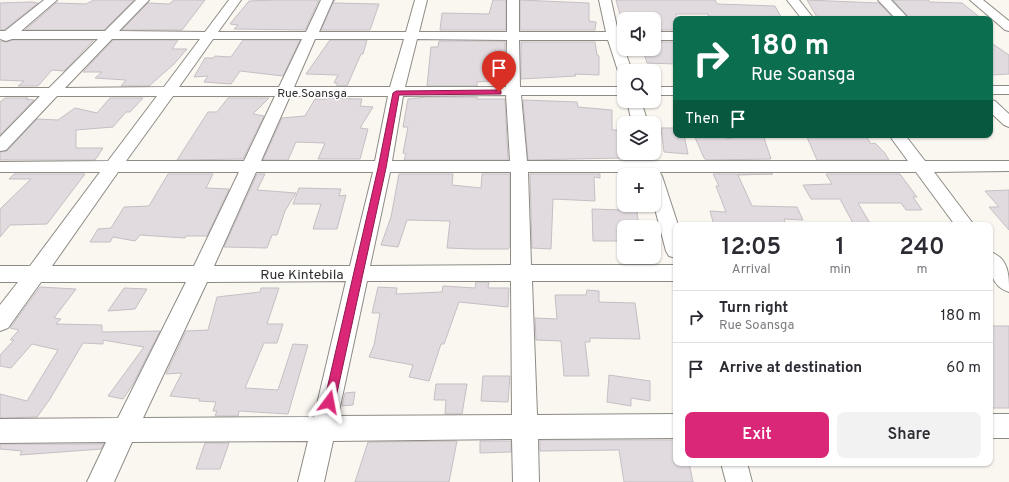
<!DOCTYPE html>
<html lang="en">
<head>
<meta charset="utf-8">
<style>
	:root { --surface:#fff; --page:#f2f2f3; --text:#2b2b33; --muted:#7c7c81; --line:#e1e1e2; --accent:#db2777 }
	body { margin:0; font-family:Overpass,sans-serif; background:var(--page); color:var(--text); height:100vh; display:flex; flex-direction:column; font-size:15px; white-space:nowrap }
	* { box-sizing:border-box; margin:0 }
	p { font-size:13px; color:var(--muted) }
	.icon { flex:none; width:22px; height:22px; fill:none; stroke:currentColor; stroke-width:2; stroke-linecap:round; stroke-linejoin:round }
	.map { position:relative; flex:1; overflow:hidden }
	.panel { position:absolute; left:673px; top:222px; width:320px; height:244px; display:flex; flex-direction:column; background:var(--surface); border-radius:8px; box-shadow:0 1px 3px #0004 }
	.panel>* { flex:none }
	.hud { position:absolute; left:673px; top:16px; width:320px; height:122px; border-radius:8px; box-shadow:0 1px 3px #0004; background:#0b6e4f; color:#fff; overflow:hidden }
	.fabs { position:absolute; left:617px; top:12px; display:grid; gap:8px }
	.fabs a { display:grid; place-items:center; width:44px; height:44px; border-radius:8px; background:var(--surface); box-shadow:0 1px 3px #0004; font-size:20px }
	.pin { position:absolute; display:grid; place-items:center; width:34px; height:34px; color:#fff; margin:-41px -17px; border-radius:50% 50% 50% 0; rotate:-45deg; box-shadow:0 0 4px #0007 }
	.pin .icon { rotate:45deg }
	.me { position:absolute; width:44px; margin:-22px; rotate:13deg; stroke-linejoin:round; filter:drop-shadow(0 0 3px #0008) }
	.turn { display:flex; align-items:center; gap:14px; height:84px; padding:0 12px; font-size:18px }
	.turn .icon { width:52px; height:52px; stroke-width:2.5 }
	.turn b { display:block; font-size:28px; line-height:34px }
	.then { display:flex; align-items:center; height:38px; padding:0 12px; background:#0003; gap:8px; font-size:15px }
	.eta { display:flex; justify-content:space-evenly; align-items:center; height:68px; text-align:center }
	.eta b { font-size:24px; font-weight:600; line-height:28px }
	.action { display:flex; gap:8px; margin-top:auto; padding:8px 12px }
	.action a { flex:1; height:46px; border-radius:8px; background:var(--accent); color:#fff; font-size:16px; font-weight:600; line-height:46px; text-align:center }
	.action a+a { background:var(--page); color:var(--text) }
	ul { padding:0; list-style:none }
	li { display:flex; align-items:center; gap:12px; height:52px; padding:0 12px; border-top:1px solid var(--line) }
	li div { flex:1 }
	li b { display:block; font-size:15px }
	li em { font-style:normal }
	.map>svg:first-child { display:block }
	.building { fill:#e1dbdf; stroke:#c5bfc4 }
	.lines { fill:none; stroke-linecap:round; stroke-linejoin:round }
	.minor-casing { stroke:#8e8b85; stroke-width:2 }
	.minor { fill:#fff; fill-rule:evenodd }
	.route { fill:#db2777; stroke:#8e194d }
	.labels { text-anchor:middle; stroke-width:3; stroke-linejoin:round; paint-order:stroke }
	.far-street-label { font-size:12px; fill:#302e2c; stroke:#fff }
	.street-label { font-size:14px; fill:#302e2c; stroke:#fff }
</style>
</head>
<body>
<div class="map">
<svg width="1009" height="482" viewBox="0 0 1009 482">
	<rect width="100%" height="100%" fill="#faf6f0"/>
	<g class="building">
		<path d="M94,0H134L104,30H25L56,3L86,4Z"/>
		<path d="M174,0H205L182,30H122L148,3L169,4Z"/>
		<path d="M275,0H319L305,30L234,29L238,25L230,24L249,1Z"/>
		<path d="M334,0H335L333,3L379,4L370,30H321Z"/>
		<path d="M493,0H506V30H440L442,13L489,14Z"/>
		<path d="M520,0L589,3V21L596,22L595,30H520Z"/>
		<path d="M616,0H715L717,4L775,6L782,19H709L708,14H676V30H654V18H621Z"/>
		<path d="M807,0L879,3L894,19H820L817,17Z"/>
		<path d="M893,0H928L930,2L962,3L982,19H910Z"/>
		<path d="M31,2L38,3L4,30H0V3Z"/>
		<path d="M12,40H94L64,71L52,70L38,86H18L24,81L0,80V41L6,42Z"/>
		<path d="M113,40H178L172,49H187L174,64L149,86H121L126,80L95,78L102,72H83Z"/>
		<path d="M243,40H300L283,76L240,71L231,84L204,82L208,76L194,77L205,58H213L215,56L231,57Z"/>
		<path d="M330,40H367L363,54H361L347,86H337V83H334L338,75L306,74Z"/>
		<path d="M439,41H505V80L477,82V86H427L431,47H438Z"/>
		<path d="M521,42H595L597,55L599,56V75L575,74L576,76L521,79Z"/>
		<path d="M654,42H676V64L647,63L643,50H654Z"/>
		<path d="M990,42L1009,55V74L990,75Z"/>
		<path d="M426,97H477V99H505L508,160H404L406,154L403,153L408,127H403L408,99Z"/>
		<path d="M5,98H28L26,99L34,100L0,135V102Z"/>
		<path d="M110,98H143L130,112H126L113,127L76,130V148H103L95,160H0V152L7,151L37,119L58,120L75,108L97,113Z"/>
		<path d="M228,98H269L253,114L264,116L243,159L177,160L208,112H217Z"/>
		<path d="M327,98L362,99L360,106L373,107L360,128L368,129L360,159H318L325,143L296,142L288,160H263L282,118L305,116L315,99H326Z"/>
		<path d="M523,100L577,102L578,107L612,110V130H618L621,158L528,160Z"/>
		<path d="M661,128H676V135H684L688,154L664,152Z"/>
		<path d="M694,135H724L726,139L751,135H763L771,159L706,160L704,158Z"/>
		<path d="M806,135L866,136L871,144L875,143L884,152L889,160H817Z"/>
		<path d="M14,174H85L47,224L10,225L0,237V209L31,179H9Z"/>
		<path d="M168,174H213L206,188L229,189L207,236H186L185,238L140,235L135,241L113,237L110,242H90L98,229L111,228L124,207L149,206Z"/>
		<path d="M257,174H265L257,190L296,193L285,211L277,235H272L267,248L224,247Z"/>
		<path d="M399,174H453L452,185L481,188L482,174H510V247L508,249H474L447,248L450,221L407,220L398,247L381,245L391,217Z"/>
		<path d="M530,174H600V178L594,177L595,201L553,199L551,249L532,248Z"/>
		<path d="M713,174H773L738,175L752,206L797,207L803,220L784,219L786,225H714L710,211L726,212L716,186H719Z"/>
		<path d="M826,174H900L917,197H913L922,210H906L901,203H858L871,225H854L840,199H811L803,185L832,184Z"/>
		<path d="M299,188L341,189L339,196L346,195L337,229H313L321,204H293Z"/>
		<path d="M1009,190V230L989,207H999L985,191Z"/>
		<path d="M623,205H636L639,227H621L622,241H593L592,209L624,210Z"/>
		<path d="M476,282H489L488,288H509L508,307L459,302L444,344H441L429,381L409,377L413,365L369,357L374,345L380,313H372L378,287L397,288L396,294L442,292L443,286L475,288Z"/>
		<path d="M40,287L76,289L54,318L61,319L56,324L102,325V332L160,331L133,384L123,399L108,396L144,347L103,340V344L83,343L50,399L37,417L0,418V394L27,401L58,350L32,344L11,368L0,366V355L14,340H10L19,330L10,328Z"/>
		<path d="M124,288L147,289L135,309L108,311Z"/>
		<path d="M261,288H279L267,324H283L277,343H264L245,388L278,390L293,344L308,345L288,414L239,411L238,416H215L217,411H213L216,402L199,401L200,399L170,396L182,373L166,374L186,331L208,330L217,297L260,292Z"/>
		<path d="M587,290L599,291V302L635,303L640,339L590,338V342H585L589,376H564L561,341L536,340L535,318L557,319L555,295H586Z"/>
		<path d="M990,326H1009V408H993L990,403Z"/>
		<path d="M609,375L650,381V401L631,398V406L607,402Z"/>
		<path d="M483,376H510L508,402L481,401Z"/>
		<path d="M436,384H467L462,414H445L446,400H434Z"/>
		<path d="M355,392L353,405L342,406L345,393Z"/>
		<path d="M540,440H676V463H689L693,482H624L619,450L540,451Z"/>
		<path d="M457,441L449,482H355L368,442Z"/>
		<path d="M480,441H511V452L480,453Z"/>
		<path d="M205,443H229L220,469H196Z"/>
		<path d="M0,444H104L101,449L20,455L22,451L0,449Z"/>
	</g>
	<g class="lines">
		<g class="minor-casing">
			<g id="minor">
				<path d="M44,0H57L21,31H105L136,0H149L119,31L205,32L229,0H241L218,32H306L321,0H333L319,32H406L415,0H427L419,32H507V0H519V32H606L599,0H611L618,32H624V40H621L632,71H624V75L618,71L608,40H519L520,87H624V95H521L527,161H908L889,135H905L925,161H1009V171L934,172L974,225H955L916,172H659L662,176L678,225H676V258L669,256L666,251L654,205V175H646L649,172H528L531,265H676V281H532L537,415L676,414V438L538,439L539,482H513L512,439L333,441L324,482H298L308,441L132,442L114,482H87L106,442L0,443V419L118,418L186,282H41L8,328L0,331V305L18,282H0V266H30L100,172H0V162L108,161L157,96H57L6,150L0,151V137L40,96H0V88H49L98,39H12L6,41L0,39V31H5ZM112,39H200L164,87L65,88ZM213,39H302L279,87H179ZM315,39H404L390,87H294ZM417,39L507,40L506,87H405ZM506,95L510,161H392L403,96ZM173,96H275L244,161H126ZM290,96H388L375,161H261ZM118,172H239L194,266H52ZM256,172H373L350,266H214ZM390,172H511V265L370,266ZM346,281L314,417L143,418L207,282ZM367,281H511L512,415L338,416Z"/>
				<path d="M787,0H799L814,19H802Z"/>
				<path d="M878,0H891L909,19H896Z"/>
				<path d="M970,0H983L1009,21V31L1005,30Z"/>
				<rect x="654" y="32" width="22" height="8"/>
				<rect x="990" y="86" width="19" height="8"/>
				<rect x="654" y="87" width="22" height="8"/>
				<path d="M990,100L995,101L1009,114V127L1004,125L990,112Z"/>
				<path d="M627,101H641L648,123H632Z"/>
				<path d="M990,252C1009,258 1009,275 1009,292C990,286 990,269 990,252Z"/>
				<rect x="990" y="414" width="19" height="24"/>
				<path d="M721,463H747L752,482H726Z"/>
			</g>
		</g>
		<use href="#minor" class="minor"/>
	</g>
	<path class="route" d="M499,90L501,91V94L399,95L386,168L335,402L333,406L329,407L325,406L324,402L378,168L393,93L396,91Z"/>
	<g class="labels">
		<g class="far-street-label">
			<text x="312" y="97">Rue Soansga</text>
		</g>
		<g class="street-label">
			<text x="302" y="279">Rue Kintebila</text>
		</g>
	</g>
</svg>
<div class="fabs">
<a><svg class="icon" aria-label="sound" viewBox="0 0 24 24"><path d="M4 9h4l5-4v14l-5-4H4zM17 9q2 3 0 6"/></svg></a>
<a><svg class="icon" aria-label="search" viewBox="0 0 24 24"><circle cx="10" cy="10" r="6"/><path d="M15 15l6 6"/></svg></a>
<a><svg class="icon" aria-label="layers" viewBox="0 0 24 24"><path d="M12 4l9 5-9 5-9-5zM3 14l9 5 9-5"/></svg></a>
<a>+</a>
<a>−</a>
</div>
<div class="pin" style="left:499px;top:92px;background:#d93025"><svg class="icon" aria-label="arrive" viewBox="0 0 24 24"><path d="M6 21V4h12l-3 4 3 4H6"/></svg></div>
<svg class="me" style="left:329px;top:402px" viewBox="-20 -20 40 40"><path d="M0-17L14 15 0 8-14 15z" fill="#db2777" stroke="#fff" stroke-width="4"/></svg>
<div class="hud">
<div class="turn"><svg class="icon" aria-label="right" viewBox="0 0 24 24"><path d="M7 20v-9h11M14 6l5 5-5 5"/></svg><div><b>180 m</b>Rue Soansga</div></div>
<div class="then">Then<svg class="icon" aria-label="arrive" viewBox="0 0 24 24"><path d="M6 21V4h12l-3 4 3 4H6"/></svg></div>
</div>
<section class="panel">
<div class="eta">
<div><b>12:05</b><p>Arrival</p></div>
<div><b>1</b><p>min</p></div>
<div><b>240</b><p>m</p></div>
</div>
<ul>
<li><svg class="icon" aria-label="right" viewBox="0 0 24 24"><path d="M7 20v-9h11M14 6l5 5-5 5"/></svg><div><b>Turn right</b><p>Rue Soansga</p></div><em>180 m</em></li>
<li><svg class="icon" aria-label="arrive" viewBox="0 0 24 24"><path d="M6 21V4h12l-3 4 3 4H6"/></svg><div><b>Arrive at destination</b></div><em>60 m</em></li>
</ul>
<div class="action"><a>Exit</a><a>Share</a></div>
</section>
</div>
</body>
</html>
